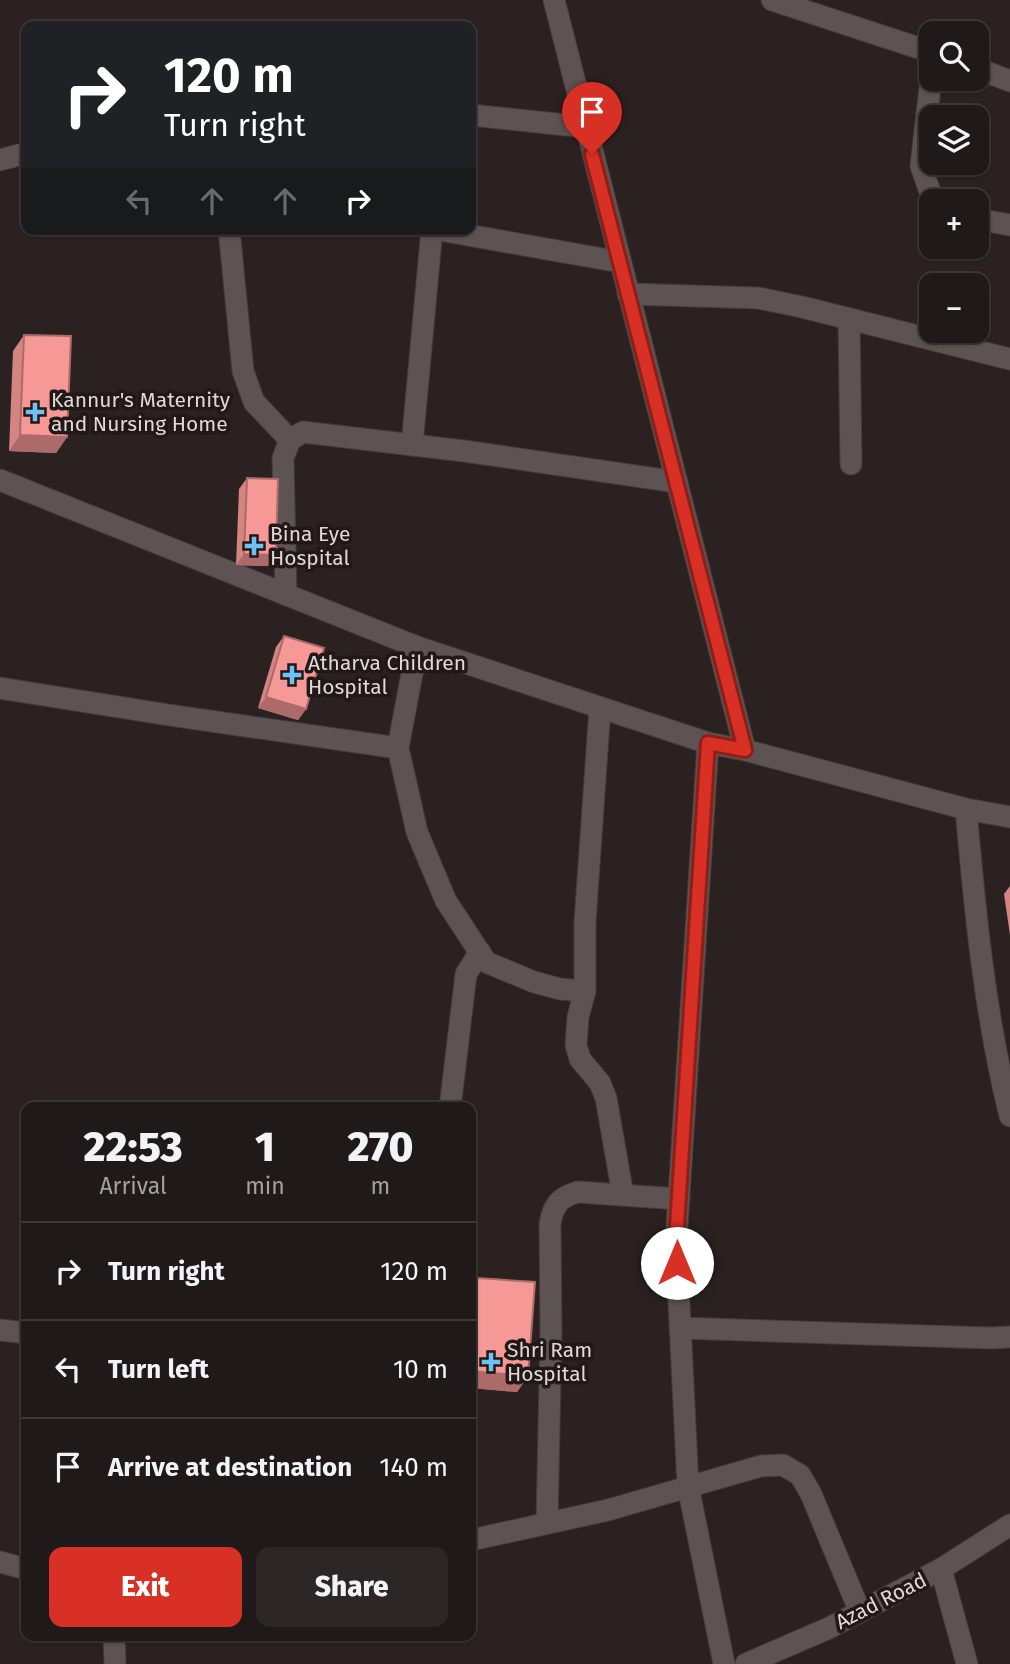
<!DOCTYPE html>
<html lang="en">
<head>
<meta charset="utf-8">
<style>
	:root { --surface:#201919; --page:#2d2626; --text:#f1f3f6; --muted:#a2a0a2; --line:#3d3838; --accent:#d93025 }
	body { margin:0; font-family:"Fira Sans",sans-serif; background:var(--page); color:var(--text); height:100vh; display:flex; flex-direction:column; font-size:26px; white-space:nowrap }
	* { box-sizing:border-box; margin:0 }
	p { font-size:23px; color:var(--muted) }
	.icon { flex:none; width:38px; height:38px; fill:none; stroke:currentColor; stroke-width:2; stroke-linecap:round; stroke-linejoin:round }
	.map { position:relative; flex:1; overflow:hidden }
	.panel { position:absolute; left:21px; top:1102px; width:455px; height:539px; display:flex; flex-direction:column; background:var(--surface); border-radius:14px; box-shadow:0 2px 5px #0004,0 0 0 2px var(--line) }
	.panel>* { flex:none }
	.top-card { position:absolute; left:21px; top:21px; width:455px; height:214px; border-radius:14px; box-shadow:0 2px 5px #0004,0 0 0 2px var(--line); background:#202124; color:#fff; overflow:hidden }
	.controls { position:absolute; left:919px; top:21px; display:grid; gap:14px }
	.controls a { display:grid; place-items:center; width:70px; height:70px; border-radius:14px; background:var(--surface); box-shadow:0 2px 5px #0004,0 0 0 2px var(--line); font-size:35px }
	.pin { position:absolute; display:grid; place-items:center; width:60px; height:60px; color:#fff; margin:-72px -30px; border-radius:50% 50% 50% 0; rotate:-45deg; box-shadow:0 0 7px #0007 }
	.pin .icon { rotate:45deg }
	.me { position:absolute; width:77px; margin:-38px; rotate:0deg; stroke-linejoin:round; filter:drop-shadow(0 0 5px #0008) }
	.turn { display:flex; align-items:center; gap:24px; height:147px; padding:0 28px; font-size:32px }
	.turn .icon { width:91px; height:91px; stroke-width:2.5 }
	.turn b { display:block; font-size:49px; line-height:60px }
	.lanes { display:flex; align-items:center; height:66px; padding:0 28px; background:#0003; justify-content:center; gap:35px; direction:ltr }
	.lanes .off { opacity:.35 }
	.eta { display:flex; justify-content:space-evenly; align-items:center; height:119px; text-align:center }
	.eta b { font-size:42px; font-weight:800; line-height:49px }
	.action { display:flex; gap:14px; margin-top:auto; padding:14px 28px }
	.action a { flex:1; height:80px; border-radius:14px; background:var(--accent); color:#fff; font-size:28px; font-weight:800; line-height:80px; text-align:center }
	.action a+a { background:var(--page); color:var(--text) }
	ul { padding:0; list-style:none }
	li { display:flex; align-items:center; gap:21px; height:98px; padding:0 28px; border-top:2px solid var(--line) }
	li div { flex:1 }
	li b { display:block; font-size:26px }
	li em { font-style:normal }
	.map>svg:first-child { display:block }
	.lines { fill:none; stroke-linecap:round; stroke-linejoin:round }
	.minor-casing { stroke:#443c3b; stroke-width:23 }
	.minor { stroke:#5d5352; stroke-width:21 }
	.wall { fill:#d48481 }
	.shaded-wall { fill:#ac6b69 }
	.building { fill:#f69996; stroke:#ac6b69; stroke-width:2 }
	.route-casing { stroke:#8d1f18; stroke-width:18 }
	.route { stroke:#d93025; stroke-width:12 }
	.poi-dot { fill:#6dc2f3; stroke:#211817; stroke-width:2.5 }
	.labels { text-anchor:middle; stroke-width:7; stroke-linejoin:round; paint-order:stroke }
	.poi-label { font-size:21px; fill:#dfd9d8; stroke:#211817; text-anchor:start }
	.street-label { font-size:21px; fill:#dfd9d8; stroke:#211817 }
</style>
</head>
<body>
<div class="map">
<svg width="1010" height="1664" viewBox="0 0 1010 1664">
	<rect width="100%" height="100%" fill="#2b2121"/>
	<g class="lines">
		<g class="minor-casing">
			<g id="minor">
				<path d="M554,0L745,750"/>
				<path d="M772,0L931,52"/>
				<path d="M976,68L1010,81"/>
				<path d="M931,79L921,166L930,192L940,201"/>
				<path d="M471,115L585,127"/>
				<path d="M0,160L26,153"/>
				<path d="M976,219L1010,225"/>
				<path d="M229,229L243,371L254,402L290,440"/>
				<path d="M434,229L620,262"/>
				<path d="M628,294L758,298L802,307L1010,359"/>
				<path d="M849,319L851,464"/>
				<path d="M412,445L432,229"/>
				<path d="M0,480L417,647L708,743L745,750L966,809L1010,817"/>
				<path d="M286,595L283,458L290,440L303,432L464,451L677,482"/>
				<path d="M417,647L398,748L417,832L446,901L486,962L534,982L560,989L585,991"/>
				<path d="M0,688L169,715L398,748"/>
				<path d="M600,708L585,922V991L578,1017L576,1045L580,1059L600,1083L606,1098L623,1195"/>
				<path d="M708,743L676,1242L688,1486L724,1664"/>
				<path d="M966,809C975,912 985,1015 1010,1116"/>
				<path d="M450,1108L466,974L480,952"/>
				<path d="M680,1328L991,1338L1010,1337"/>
				<path d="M0,1330L26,1333"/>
				<path d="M547,1523L551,1331L550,1224C553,1206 559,1197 578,1192L679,1199"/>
				<path d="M471,1540L608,1510L761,1466L783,1465L800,1475L811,1494L860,1612"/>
				<path d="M0,1562L26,1569"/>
				<path d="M941,1569L967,1664"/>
				<path d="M114,1636L115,1664"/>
				<path d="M746,1664L829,1628L941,1569L1010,1525"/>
			</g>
		</g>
		<use href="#minor" class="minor"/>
	</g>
	<g class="wall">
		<path d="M24,335L67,437L56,453L9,451L13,351Z"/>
		<path d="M247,478L276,555L268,566L236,565L239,489Z"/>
		<path d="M284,636L306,709L298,720L258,708L276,647Z"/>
		<path d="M1010,886V935L1004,894Z"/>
		<path d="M477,1278L528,1376L517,1392L471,1388V1287Z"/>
	</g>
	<g class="shaded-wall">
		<path d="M20,435L67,437L56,453L9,451Z"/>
		<path d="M244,554L276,555L268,566L236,565Z"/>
		<path d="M266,697L306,709L298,720L258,708Z"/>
		<path d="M471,1371L528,1376L517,1392L471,1388Z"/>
	</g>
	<g class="building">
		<path d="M24,335L71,336L67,437L20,435Z"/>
		<path d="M247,478L278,479L276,555L244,554Z"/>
		<path d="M284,636L324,648L306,709L266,697Z"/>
		<path d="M477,1278L535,1282L528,1376L471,1371V1357Z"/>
	</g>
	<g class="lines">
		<g class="route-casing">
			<path id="route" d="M592,154L745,750L708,743L676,1242L677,1263"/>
		</g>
		<use href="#route" class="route"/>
	</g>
	<g class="poi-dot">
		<path d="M31.5 401.5h7v7h7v7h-7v7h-7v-7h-7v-7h7z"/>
		<path d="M250.5 535.5h7v7h7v7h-7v7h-7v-7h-7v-7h7z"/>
		<path d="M288.5 664.5h7v7h7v7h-7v7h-7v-7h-7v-7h7z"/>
		<path d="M487.5 1351.5h7v7h7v7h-7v7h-7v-7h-7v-7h7z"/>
	</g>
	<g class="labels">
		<g class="poi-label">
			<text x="51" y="407">Kannur's Maternity<tspan x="51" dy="24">and Nursing Home</tspan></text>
			<text x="270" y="541">Bina Eye<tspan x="270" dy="24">Hospital</tspan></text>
			<text x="308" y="670">Atharva Children<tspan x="308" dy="24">Hospital</tspan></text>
			<text x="507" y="1357">Shri Ram<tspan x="507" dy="24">Hospital</tspan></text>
		</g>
		<g class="street-label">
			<text transform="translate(881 1601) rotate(-27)" y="7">Azad Road</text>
		</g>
	</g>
</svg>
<div class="controls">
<a><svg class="icon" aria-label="search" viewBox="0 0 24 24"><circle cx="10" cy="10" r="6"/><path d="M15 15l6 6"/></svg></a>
<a><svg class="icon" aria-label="layers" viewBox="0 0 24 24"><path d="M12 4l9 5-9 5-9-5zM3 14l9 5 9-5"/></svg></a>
<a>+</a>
<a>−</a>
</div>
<div class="pin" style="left:592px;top:154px;background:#d93025"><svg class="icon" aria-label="arrive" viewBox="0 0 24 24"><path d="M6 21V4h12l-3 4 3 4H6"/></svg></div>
<svg class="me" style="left:677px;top:1263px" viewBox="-20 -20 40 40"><circle r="19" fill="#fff"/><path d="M0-13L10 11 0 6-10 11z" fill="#d93025"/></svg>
<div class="top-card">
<div class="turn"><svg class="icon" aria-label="right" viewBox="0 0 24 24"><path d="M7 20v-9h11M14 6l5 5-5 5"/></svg><div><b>120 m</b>Turn right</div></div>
<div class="lanes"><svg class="icon off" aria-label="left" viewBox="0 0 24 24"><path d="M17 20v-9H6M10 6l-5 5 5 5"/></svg><svg class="icon off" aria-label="ahead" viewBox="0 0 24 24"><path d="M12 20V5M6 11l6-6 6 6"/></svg><svg class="icon off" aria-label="ahead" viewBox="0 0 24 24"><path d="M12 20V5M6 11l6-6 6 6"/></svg><svg class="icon" aria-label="right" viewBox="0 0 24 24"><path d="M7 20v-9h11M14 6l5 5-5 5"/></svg></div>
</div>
<section class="panel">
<div class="eta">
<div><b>22:53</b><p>Arrival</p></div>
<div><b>1</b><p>min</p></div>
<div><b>270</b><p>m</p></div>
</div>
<ul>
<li><svg class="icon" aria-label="right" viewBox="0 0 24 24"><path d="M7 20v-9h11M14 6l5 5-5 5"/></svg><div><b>Turn right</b></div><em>120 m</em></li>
<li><svg class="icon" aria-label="left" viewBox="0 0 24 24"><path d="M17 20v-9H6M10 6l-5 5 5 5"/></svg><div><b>Turn left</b></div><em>10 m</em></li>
<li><svg class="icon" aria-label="arrive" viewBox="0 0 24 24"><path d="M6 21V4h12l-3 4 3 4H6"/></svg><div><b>Arrive at destination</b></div><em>140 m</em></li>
</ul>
<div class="action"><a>Exit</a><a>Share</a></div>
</section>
</div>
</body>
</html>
